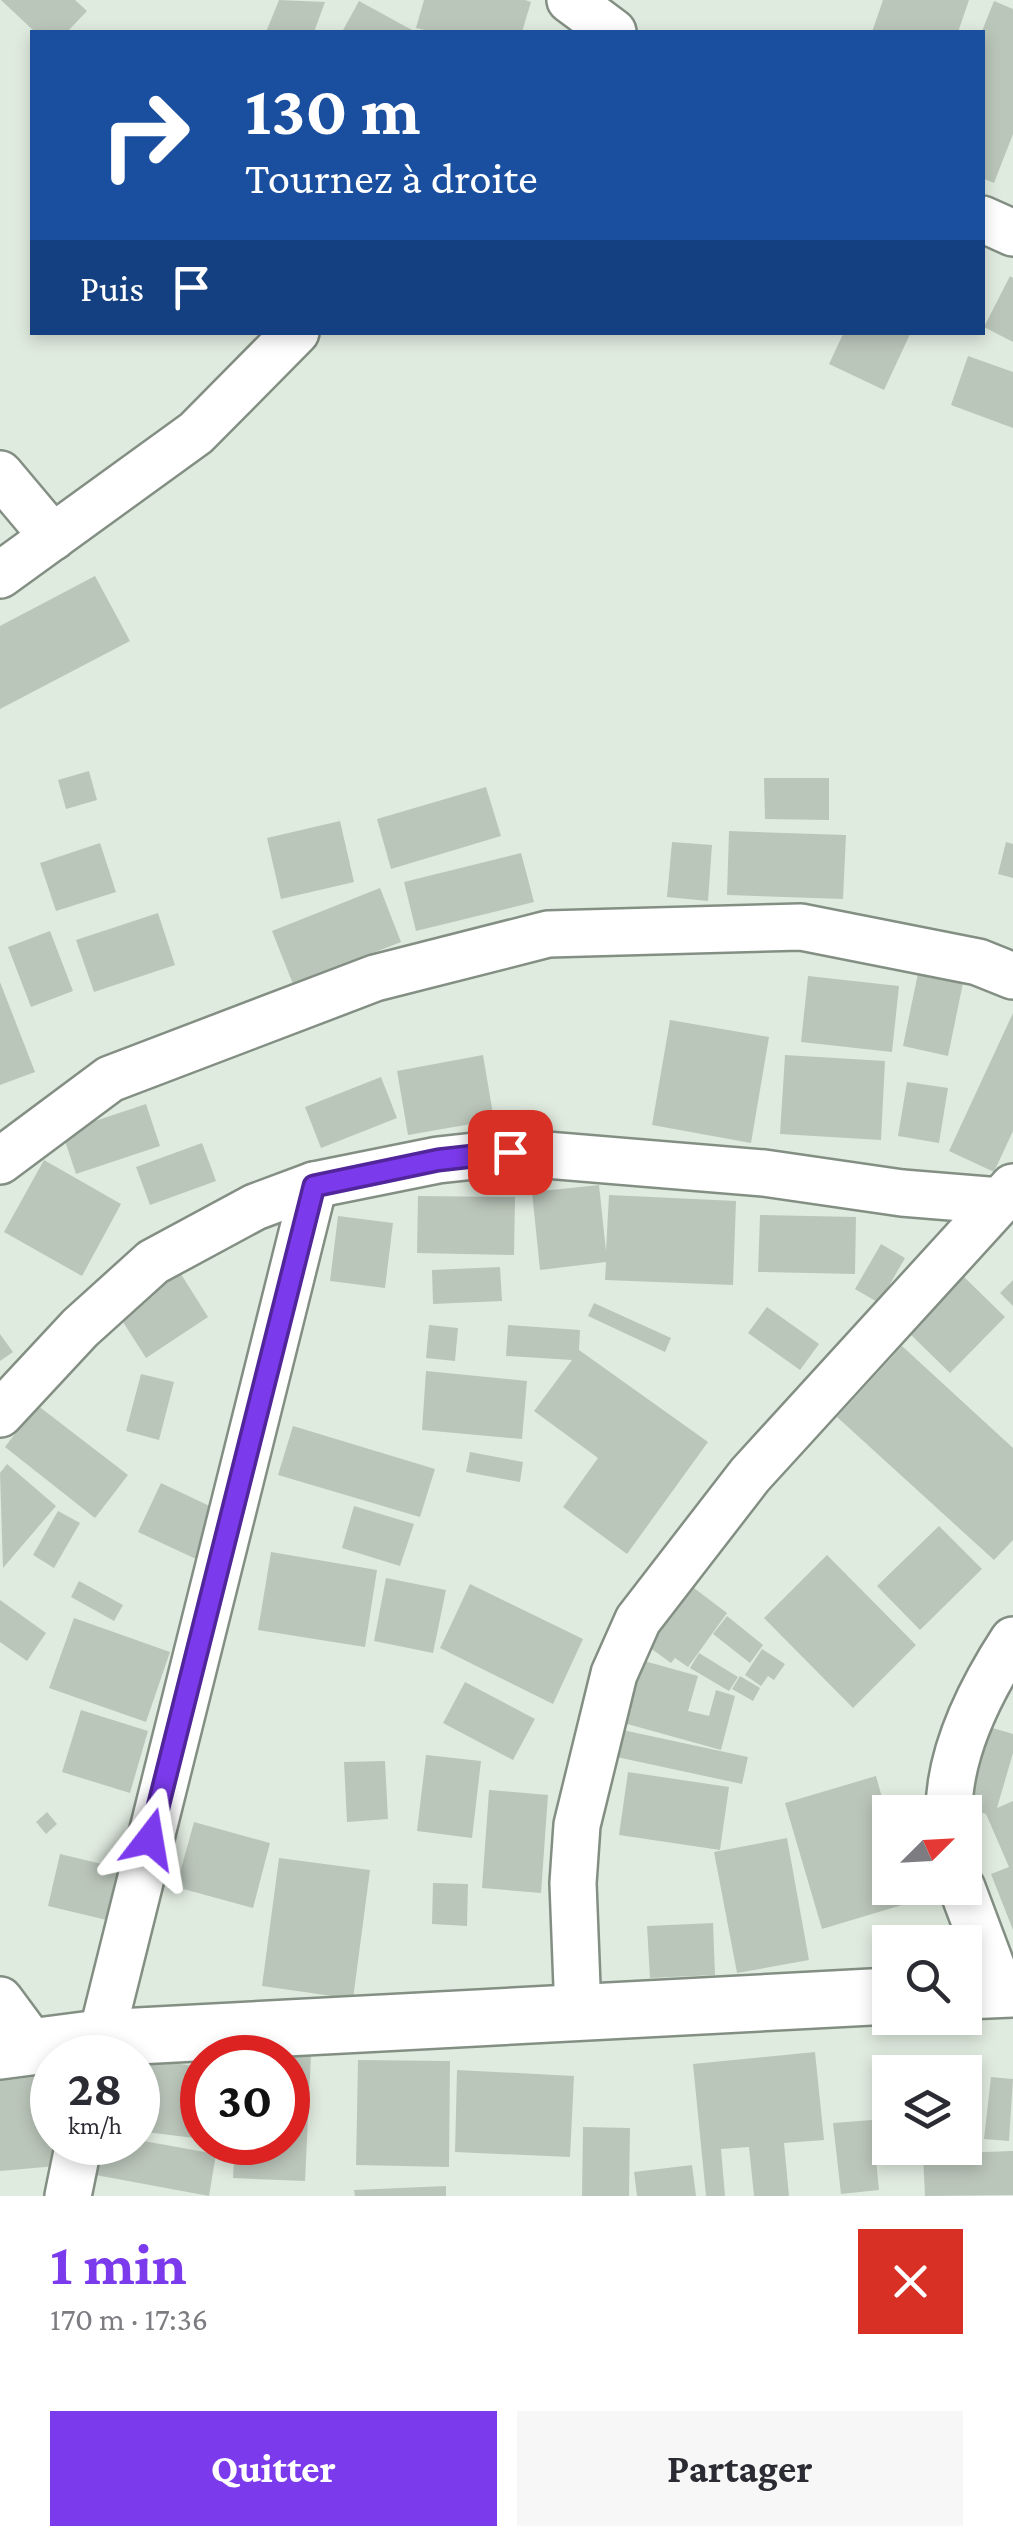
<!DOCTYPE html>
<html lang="fr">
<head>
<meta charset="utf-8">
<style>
	:root { --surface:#fff; --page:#f7f7f7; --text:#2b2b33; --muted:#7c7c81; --accent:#7c3aed }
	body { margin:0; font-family:"Crimson Pro",serif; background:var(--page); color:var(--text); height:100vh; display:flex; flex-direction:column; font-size:38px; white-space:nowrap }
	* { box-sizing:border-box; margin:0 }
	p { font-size:32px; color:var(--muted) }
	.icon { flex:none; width:55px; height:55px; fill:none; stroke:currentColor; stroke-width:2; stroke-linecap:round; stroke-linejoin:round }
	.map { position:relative; height:2196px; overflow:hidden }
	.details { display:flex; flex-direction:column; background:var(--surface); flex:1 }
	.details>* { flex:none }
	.banner { position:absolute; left:30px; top:30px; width:955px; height:305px; border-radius:0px; box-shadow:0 5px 15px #0003; background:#1a4fa0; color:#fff; overflow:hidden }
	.needle { width:65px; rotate:66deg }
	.buttons { position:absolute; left:872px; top:1795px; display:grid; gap:20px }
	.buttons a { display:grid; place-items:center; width:110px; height:110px; border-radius:0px; background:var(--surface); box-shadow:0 5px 15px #0003; font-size:50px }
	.speed { position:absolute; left:30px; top:2035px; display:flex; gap:20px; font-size:50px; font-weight:700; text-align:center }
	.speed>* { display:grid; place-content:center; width:130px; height:130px; border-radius:50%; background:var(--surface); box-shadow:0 5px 15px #0003; line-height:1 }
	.speed small { font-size:25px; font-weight:400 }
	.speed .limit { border:15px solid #d22; background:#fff; color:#111 }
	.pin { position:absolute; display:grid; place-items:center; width:85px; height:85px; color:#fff; margin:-42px; border-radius:20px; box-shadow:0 5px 15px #0006 }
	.me { position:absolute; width:110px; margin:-55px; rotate:14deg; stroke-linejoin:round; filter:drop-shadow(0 0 8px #0008) }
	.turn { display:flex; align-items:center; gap:35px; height:210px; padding:0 50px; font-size:45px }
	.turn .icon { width:130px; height:130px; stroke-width:2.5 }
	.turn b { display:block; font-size:70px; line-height:85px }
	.then { display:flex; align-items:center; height:95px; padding:0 50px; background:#0003; gap:20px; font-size:38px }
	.round { display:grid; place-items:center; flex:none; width:105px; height:105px; border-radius:0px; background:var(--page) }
	.head { display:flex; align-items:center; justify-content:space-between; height:170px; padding:0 50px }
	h1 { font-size:60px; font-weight:700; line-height:75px; color:var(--accent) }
	.cta { display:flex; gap:20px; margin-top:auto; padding:20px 50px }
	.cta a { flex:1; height:115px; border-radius:0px; background:var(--accent); color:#fff; font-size:40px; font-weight:700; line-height:115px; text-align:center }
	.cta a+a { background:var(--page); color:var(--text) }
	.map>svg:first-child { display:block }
	.building { fill:#bbc6ba }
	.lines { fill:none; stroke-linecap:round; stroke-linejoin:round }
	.minor-casing { stroke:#848f84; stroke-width:50 }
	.major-casing { stroke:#848f84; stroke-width:60 }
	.minor { stroke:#fff; stroke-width:45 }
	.major { stroke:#fff; stroke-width:55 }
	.route-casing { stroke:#51269a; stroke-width:25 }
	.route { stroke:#7c3aed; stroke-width:18 }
</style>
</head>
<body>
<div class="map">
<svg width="1013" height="2196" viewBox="0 0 1013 2196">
	<rect width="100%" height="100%" fill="#e0ebdf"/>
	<g class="building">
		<path d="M1,0H75L87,11L67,32H35Z"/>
		<path d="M279,0L325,2L314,32H266Z"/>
		<path d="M424,0H525L531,2L522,32H433L416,28Z"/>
		<path d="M883,0H969L958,32H872Z"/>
		<path d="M359,1L412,30L411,32H342Z"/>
		<path d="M994,1L1013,9V134L994,183L982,178V31Z"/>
		<path d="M1010,276L1013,278V342L984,327Z"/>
		<path d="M844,332H911L884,390L829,364Z"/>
		<path d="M968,356L1013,372V428L951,405Z"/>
		<path d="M95,576L130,641L0,709V626Z"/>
		<path d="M89,771L97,800L66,809L58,780Z"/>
		<path d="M764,778H829V820L765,819Z"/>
		<path d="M486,787L501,836L391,869L377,819Z"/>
		<path d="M340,821L354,882L281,899L267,838Z"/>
		<path d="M729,831L846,835L843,899L727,895Z"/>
		<path d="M672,842L712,845L708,901L667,897Z"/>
		<path d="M1006,842L1013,844V878L998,874Z"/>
		<path d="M100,843L116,892L56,911L40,863Z"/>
		<path d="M521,853L534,902L416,931L404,882Z"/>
		<path d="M380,888L401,942L293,984L272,931Z"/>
		<path d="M158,913L175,965L94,992L76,940Z"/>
		<path d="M50,931L73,991L31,1007L8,947Z"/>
		<path d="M918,973L963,983L948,1056L903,1046Z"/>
		<path d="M808,976L899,986L892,1052L801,1042Z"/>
		<path d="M0,982L35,1072L0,1085Z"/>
		<path d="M1013,1013V1131L994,1172L949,1151Z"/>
		<path d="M670,1020L769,1037L751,1143L652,1125Z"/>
		<path d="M483,1055L494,1120L408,1135L397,1071Z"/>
		<path d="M785,1055L885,1061L881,1140L780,1134Z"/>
		<path d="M381,1077L397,1118L321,1148L305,1107Z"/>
		<path d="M907,1082L948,1088L939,1143L898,1136Z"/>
		<path d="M146,1104L160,1146L76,1174L62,1132Z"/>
		<path d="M202,1143L216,1181L150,1205L136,1167Z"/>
		<path d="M44,1160L121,1204L82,1276L4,1232Z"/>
		<path d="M599,1185L606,1251L609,1195L736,1201L733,1285L605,1280L606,1262L540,1270L532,1192Z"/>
		<path d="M418,1196L515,1197L514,1255L417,1253Z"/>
		<path d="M760,1215L856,1217L855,1274L758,1272Z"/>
		<path d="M338,1216L393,1223L385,1288L330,1281Z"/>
		<path d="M881,1244L905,1258L879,1303L855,1289Z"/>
		<path d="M500,1267L502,1301L433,1304L432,1270Z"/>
		<path d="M179,1271L208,1317L146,1358L116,1311Z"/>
		<path d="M960,1273L1005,1317L950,1373L905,1329Z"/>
		<path d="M1013,1280V1306L1000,1293Z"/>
		<path d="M594,1303L671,1338L665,1352L588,1316Z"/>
		<path d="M767,1307L819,1344L800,1370L748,1333Z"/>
		<path d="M429,1325L458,1328L455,1361L426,1358Z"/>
		<path d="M508,1325L580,1330L579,1350L708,1442L627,1554L563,1507L598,1458L534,1411L572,1360L506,1356Z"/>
		<path d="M0,1334L13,1352L0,1361Z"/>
		<path d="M902,1346L1013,1448V1540L994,1560L837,1417Z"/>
		<path d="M426,1371L527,1381L522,1439L422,1430Z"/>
		<path d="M141,1374L174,1382L159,1440L126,1431Z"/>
		<path d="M37,1405L128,1475L95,1518L5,1447Z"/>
		<path d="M293,1426L435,1469L420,1517L278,1475Z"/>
		<path d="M470,1452L523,1462L520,1482L466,1472Z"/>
		<path d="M7,1464L56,1506L3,1568L0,1473Z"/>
		<path d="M161,1483L218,1510L196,1559L138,1532Z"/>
		<path d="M354,1506L414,1524L400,1566L342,1548Z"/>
		<path d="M58,1511L80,1523L54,1568L33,1555Z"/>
		<path d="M939,1526L982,1569L920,1630L877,1586Z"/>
		<path d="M271,1552L377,1570L365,1647L258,1630Z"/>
		<path d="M827,1555L916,1645L853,1708L764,1618Z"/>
		<path d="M386,1578L446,1590L433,1653L374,1641Z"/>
		<path d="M682,1579L727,1613L688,1667L675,1658L671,1663L638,1639Z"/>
		<path d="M79,1581L123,1605L114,1621L71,1597Z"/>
		<path d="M470,1584L583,1639L553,1704L440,1648Z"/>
		<path d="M0,1600L46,1633L27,1661L0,1642Z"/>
		<path d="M727,1616L763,1645L750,1663L713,1634Z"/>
		<path d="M74,1618L170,1652L146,1722L49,1688Z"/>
		<path d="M762,1649L785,1664L774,1680L768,1676L761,1686L745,1675Z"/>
		<path d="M699,1653L738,1677L729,1691L690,1668Z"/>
		<path d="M630,1657L698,1676L688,1711L709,1716L716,1690L735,1696L721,1750L613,1720Z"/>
		<path d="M740,1676L760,1688L753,1701L732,1689Z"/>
		<path d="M465,1682L535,1719L513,1760L443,1723Z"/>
		<path d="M81,1710L148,1731L130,1793L62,1772Z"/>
		<path d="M979,1724L1013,1734V1753L997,1808L1013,1801V1930L991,1874L1009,1867L986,1814L955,1804Z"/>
		<path d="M618,1729L748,1757L742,1784L612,1756Z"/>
		<path d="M426,1755L481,1761L472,1838L417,1831Z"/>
		<path d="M385,1761L388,1819L347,1822L344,1762Z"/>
		<path d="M628,1772L729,1787L720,1850L619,1835Z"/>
		<path d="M876,1776L890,1826V1888H908L912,1902L822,1929L785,1803Z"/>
		<path d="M489,1790L548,1795L541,1893L482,1888Z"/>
		<path d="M47,1812L57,1824L46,1834L36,1822Z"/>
		<path d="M194,1822L270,1843L253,1908L176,1887Z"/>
		<path d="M787,1838L809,1960L737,1973L714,1852Z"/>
		<path d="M60,1854L127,1870L115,1922L48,1906Z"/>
		<path d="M279,1858L370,1870L353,1999L262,1986Z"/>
		<path d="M433,1883L468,1884L467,1926L432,1924Z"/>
		<path d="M713,1923L715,1975L650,1978L647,1926Z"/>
		<path d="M240,2051L311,2055L305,2181L233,2178L235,2142H288V2058H239Z"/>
		<path d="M815,2052L824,2140L784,2143L789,2196H754L749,2147L721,2149L725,2196H706L693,2064Z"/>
		<path d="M138,2058L202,2067V2139L138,2131Z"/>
		<path d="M358,2060L450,2061L449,2167L356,2165Z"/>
		<path d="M457,2070L574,2076L570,2157L455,2152Z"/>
		<path d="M52,2075V2142H65L68,2165L0,2171V2081Z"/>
		<path d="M991,2077L1013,2079L1009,2141L984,2139Z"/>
		<path d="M872,2120L879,2190L841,2194L833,2123Z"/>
		<path d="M583,2127L630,2128L629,2196H582Z"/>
		<path d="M138,2140L216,2154L209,2196L85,2173L90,2142Z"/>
		<path d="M1013,2151V2195L925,2196L923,2154Z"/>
		<path d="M692,2165L696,2196H637L634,2172Z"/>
		<path d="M446,2186V2196H355L354,2190Z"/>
	</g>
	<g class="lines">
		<g class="minor-casing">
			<g id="minor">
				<path d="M570,0L613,32"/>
				<path d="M982,219L1013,233"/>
				<path d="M0,474L53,537"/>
				<path d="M0,575L196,433L296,332"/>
				<path d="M0,1161L110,1079L375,978L548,934L801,927L978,962L1013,976"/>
				<path d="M0,1414L80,1328L153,1262L255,1207L314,1185L438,1160L510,1152L764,1173L902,1193L1000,1201"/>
				<path d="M949,1812C949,1753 981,1689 1013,1640"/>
				<path d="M962,1888L1000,1989"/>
				<path d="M0,2000L34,2046"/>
				<path d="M578,2013L573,1883L577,1825L614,1674L638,1620L750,1475L1013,1187"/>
				<path d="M96,2058L314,1185"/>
				<path d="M68,2196L79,2142"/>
			</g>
		</g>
		<g class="major-casing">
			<g id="major">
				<path d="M965,1991L1013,1989"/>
				<path d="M0,2051L100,2038L890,1996"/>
			</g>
		</g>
		<use href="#minor" class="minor"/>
		<use href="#major" class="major"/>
	</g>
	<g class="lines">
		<g class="route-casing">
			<path id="route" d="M150,1839L314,1186L438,1160L510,1152"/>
		</g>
		<use href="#route" class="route"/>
	</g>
</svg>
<div class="buttons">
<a><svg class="needle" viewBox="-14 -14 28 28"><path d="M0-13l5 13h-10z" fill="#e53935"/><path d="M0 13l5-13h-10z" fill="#7c7c81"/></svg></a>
<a><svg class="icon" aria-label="search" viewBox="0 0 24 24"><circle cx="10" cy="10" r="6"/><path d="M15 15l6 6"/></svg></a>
<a><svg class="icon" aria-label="layers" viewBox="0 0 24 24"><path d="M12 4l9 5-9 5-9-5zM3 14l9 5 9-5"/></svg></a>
</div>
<div class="speed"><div>28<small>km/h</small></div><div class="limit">30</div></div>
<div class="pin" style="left:510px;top:1152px;background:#d93025"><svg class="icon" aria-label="arrive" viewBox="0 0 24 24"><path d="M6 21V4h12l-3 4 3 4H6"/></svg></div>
<svg class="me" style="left:150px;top:1839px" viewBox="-20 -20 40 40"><path d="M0-17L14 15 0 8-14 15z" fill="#7c3aed" stroke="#fff" stroke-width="4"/></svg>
<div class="banner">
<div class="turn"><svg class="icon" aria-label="right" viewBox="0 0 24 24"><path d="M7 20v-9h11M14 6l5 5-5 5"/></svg><div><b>130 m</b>Tournez à droite</div></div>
<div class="then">Puis<svg class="icon" aria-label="arrive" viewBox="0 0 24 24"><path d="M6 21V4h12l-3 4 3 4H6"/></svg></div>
</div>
</div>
<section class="details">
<div class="head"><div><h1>1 min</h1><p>170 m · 17:36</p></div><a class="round" style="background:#d93025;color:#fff"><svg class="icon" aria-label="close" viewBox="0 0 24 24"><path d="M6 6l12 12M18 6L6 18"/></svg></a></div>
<div class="cta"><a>Quitter</a><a>Partager</a></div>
</section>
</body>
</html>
